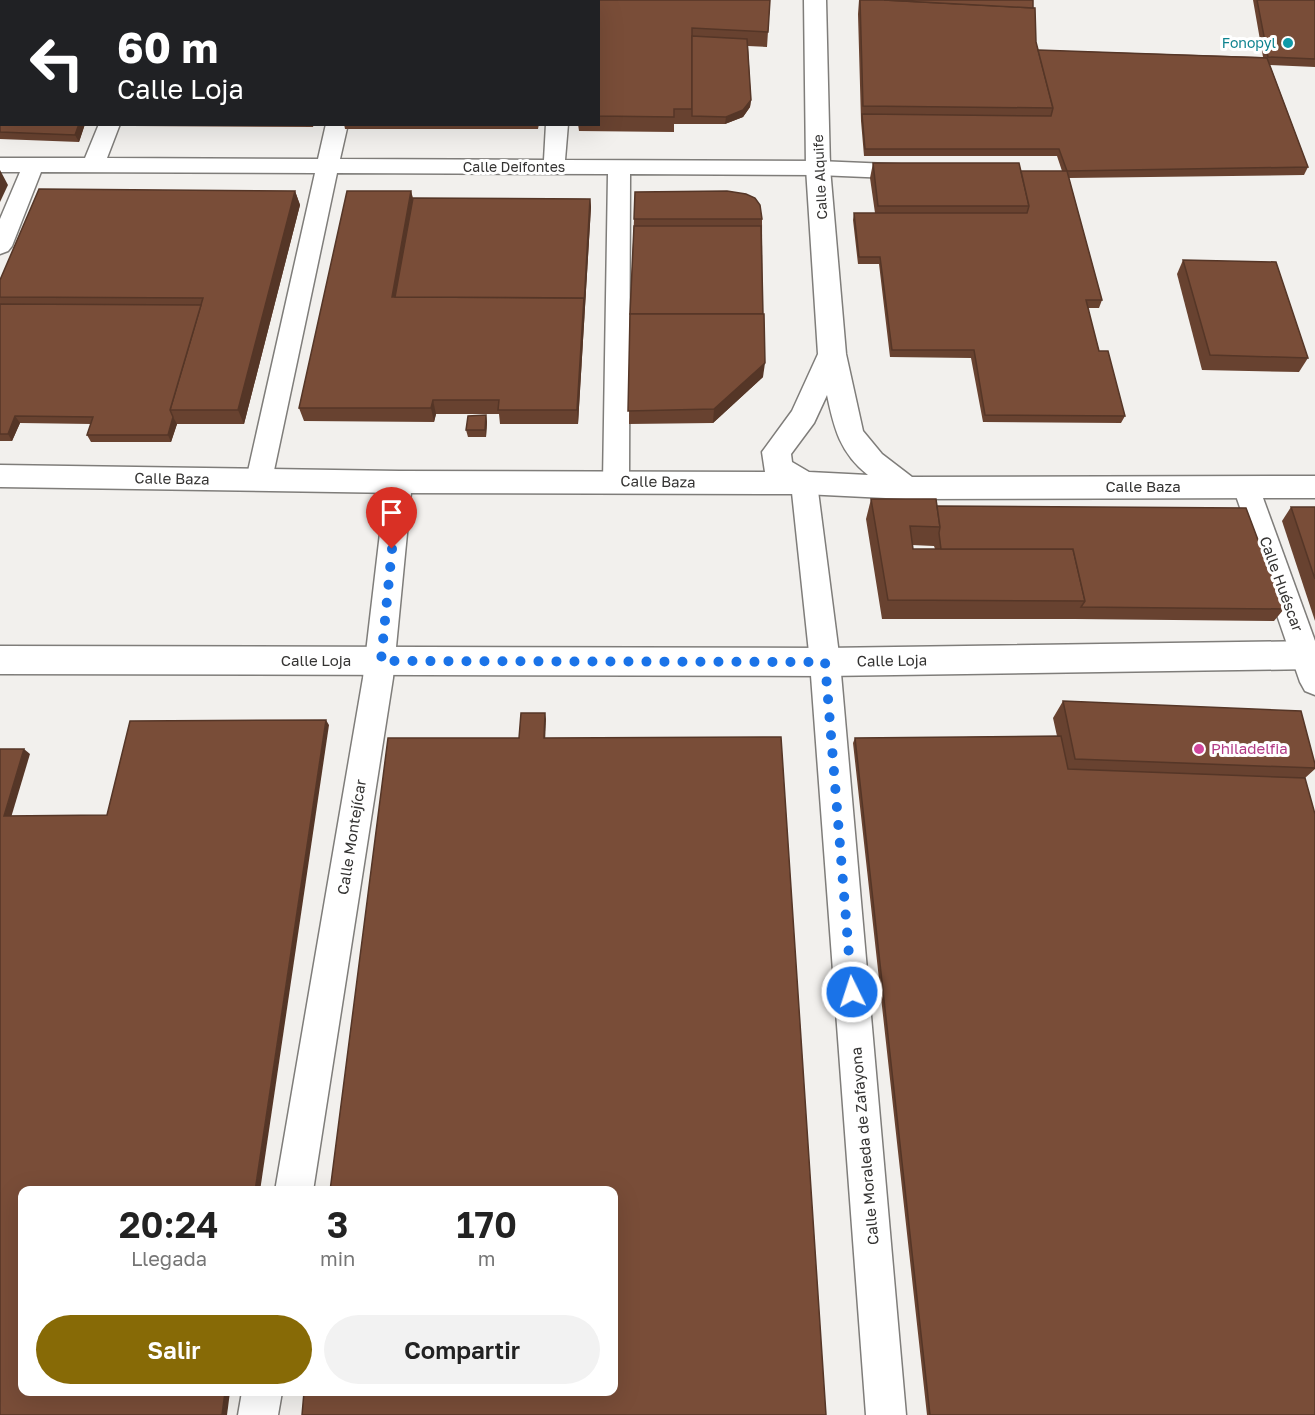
<!DOCTYPE html>
<html lang="es">
<head>
<meta charset="utf-8">
<style>
	:root { --surface:#fff; --page:#f2f2f2; --text:#222; --muted:#767676; --accent:#876a06 }
	body { margin:0; font-family:"Golos Text",sans-serif; background:var(--page); color:var(--text); height:100vh; display:flex; flex-direction:column; font-size:22px; white-space:nowrap }
	* { box-sizing:border-box; margin:0 }
	p { font-size:20px; color:var(--muted) }
	.icon { flex:none; width:33px; height:33px; fill:none; stroke:currentColor; stroke-width:2; stroke-linecap:round; stroke-linejoin:round }
	.map { position:relative; flex:1; overflow:hidden }
	.drawer { position:absolute; left:18px; top:1186px; width:600px; height:210px; display:flex; flex-direction:column; background:var(--surface); border-radius:12px; box-shadow:0 6px 24px #0002 }
	.drawer>* { flex:none }
	.guide { position:absolute; left:0px; top:0px; width:600px; height:126px; box-shadow:0 6px 24px #0002; background:#202124; color:#fff; overflow:hidden }
	.pin { position:absolute; display:grid; place-items:center; width:51px; height:51px; color:#fff; margin:-62px -26px; border-radius:50% 50% 50% 0; rotate:-45deg; box-shadow:0 0 6px #0007 }
	.pin .icon { rotate:45deg }
	.me { position:absolute; width:66px; margin:-33px; rotate:356deg; stroke-linejoin:round; filter:drop-shadow(0 0 4px #0008) }
	.turn { display:flex; align-items:center; gap:21px; height:126px; padding:0 18px; font-size:27px }
	.turn .icon { width:78px; height:78px; stroke-width:2.5 }
	.turn b { display:block; font-size:42px; line-height:51px }
	.eta { display:flex; justify-content:space-evenly; align-items:center; height:102px; text-align:center }
	.eta b { font-size:36px; font-weight:600; line-height:42px }
	.primary-button { display:flex; gap:12px; margin-top:auto; padding:12px 18px }
	.primary-button a { flex:1; height:69px; border-radius:36px; background:var(--accent); color:#fff; font-size:24px; font-weight:600; line-height:69px; text-align:center }
	.primary-button a+a { background:var(--page); color:var(--text) }
	.map>svg:first-child { display:block }
	.lines { fill:none; stroke-linecap:round; stroke-linejoin:round }
	.minor-casing { stroke:#7f7d7a; stroke-width:3 }
	.tertiary-casing { stroke:#7f7d7a; stroke-width:3 }
	.minor { fill:#fff; fill-rule:evenodd }
	.tertiary { fill:#fff; fill-rule:evenodd }
	.wall { fill:#684230; fill-rule:evenodd }
	.shaded-wall { fill:#553627 }
	.building { fill:#794d38; stroke:#553627; stroke-width:1.5 }
	.route { stroke:#1a73e8; stroke-width:10; stroke-dasharray:0 18 }
	.culture-dot { fill:#0f9aa8; stroke:#fff; stroke-width:2 }
	.hotel-dot { fill:#d1479c; stroke:#fff; stroke-width:2 }
	.labels { text-anchor:middle; stroke-width:6; stroke-linejoin:round; paint-order:stroke }
	.far-culture-label { font-size:14px; fill:#0d838f; stroke:#fff; text-anchor:end }
	.far-street-label { font-size:14px; fill:#343332; stroke:#fff }
	.street-label { font-size:15px; fill:#343332; stroke:#fff }
	.hotel-label { font-size:15px; fill:#b23c85; stroke:#fff; text-anchor:start }
</style>
</head>
<body>
<div class="map">
<svg width="1315" height="1415" viewBox="0 0 1315 1415">
	<rect width="100%" height="100%" fill="#f2f0ed"/>
	<g class="lines">
		<g class="minor-casing">
			<g id="minor">
				<path d="M160,0H180L160,2Z"/>
				<rect x="362" y="0" width="20" height="2"/>
				<path d="M565,0H585L565,2Z"/>
				<path d="M99,124H120L107,158L318,159L326,124H348L340,159L544,160L546,124H568L565,160L818,161L913,165L921,167L924,172L921,177L913,179L818,175L630,174L629,482L625,489L616,492L607,489L603,482L608,174L337,173L272,480L268,487L259,490L250,487L246,480L315,173L41,172L12,246L8,251L0,254V219L20,172H0V158H85Z"/>
				<path d="M399,472L408,475L412,482L393,678L313,1191H275L363,678L386,482L390,475Z"/>
				<path d="M804,473L813,476L817,483L840,662L906,1415H866L810,662L791,483L795,476Z"/>
				<path d="M1246,477L1255,480L1259,487L1315,641V695L1305,691L1300,682L1233,487L1237,480Z"/>
				<path d="M242,1392H282L278,1415H238Z"/>
			</g>
		</g>
		<g class="tertiary-casing">
			<g id="tertiary">
				<path d="M804,0H826L830,168L846,354L863,431L882,454L912,477L1315,476V498L906,499L804,494L399,493L0,487V465L399,471L765,472L762,452L792,411L818,354L806,168ZM827,395C834,428 840,453 868,475L809,472L792,462L791,454L814,423Z"/>
				<path d="M1315,641V669L825,676L0,674V646L825,648Z"/>
			</g>
		</g>
		<use href="#minor" class="minor"/>
		<use href="#tertiary" class="tertiary"/>
	</g>
	<g class="wall">
		<path d="M0,0H141L140,2H2V124H85L79,142L0,139Z"/>
		<path d="M770,0L767,47L748,46L751,100L750,107L743,117L725,124H674V132L579,131L578,124H598V2Z"/>
		<path d="M859,0L1036,42L1038,50L1263,57L1253,0H1315V67L1270,65L1308,167L1304,175L1069,178L1102,300L1099,308H1088L1099,351L1125,416L1121,423L983,422L971,358L890,357L879,264H858L853,220L854,213H875L870,178L873,163L1021,171H1062L1057,156H864L861,121L858,14Z"/>
		<path d="M130,124H314L313,127L131,126Z"/>
		<path d="M344,124H539L538,129H345Z"/>
		<path d="M295,191L300,205L244,424H177L171,442H91L87,435L91,424L20,423L12,441H0V280Z"/>
		<path d="M411,191L413,198L590,199L591,207L578,424H500L499,414H436L434,422L304,421L299,408Z"/>
		<path d="M634,219H762L763,377L713,423L629,424L630,314Z"/>
		<path d="M1183,260L1308,358L1299,372L1202,370L1177,274Z"/>
		<path d="M486,415L487,422L486,437H468L466,430Z"/>
		<path d="M871,499L937,506L1284,609L1274,621L1075,619H882L866,519ZM912,545L934,546L935,549H913Z"/>
		<path d="M1291,507H1315V621L1282,521Z"/>
		<path d="M1063,701L1315,764V769L1305,778L1315,1415H927L853,743L855,738L1057,736L1053,718Z"/>
	</g>
	<g class="shaded-wall">
		<path d="M133,0H141L140,2H132Z"/>
		<path d="M2,92V123L0,127V95Z"/>
		<path d="M751,100L750,107L743,117L725,124L726,117Z"/>
		<path d="M79,124H85L79,142L75,135Z"/>
		<path d="M0,170L8,185L0,202Z"/>
		<path d="M295,191L300,205L244,424L238,410Z"/>
		<path d="M411,191L414,206L397,304L392,297Z"/>
		<path d="M590,199L591,207L578,424L577,410Z"/>
		<path d="M765,363L763,377L713,423L714,409Z"/>
		<path d="M433,400L436,414L434,422L431,408Z"/>
		<path d="M486,415L487,422L486,437L485,430Z"/>
		<path d="M15,416L20,423L12,441L8,434Z"/>
		<path d="M173,417L177,424L171,442L168,435Z"/>
		<path d="M545,713L546,719L545,743L544,738Z"/>
		<path d="M326,720L329,725L260,1191H255Z"/>
		<path d="M24,749L30,754L10,821L4,816Z"/>
		<path d="M225,1392H230L227,1415H222Z"/>
	</g>
	<g class="building">
		<path d="M0,0L32,2H2V92L0,95Z"/>
		<path d="M0,0H133L132,2H32Z"/>
		<path d="M179,0H223L222,2H178Z"/>
		<path d="M223,0H287L286,2H222Z"/>
		<path d="M294,0H345L344,2H293Z"/>
		<rect x="379" y="0" width="180" height="2"/>
		<path d="M587,0H770L768,32L692,28V109H674V117L598,116V2H586Z"/>
		<path d="M860,0H884L1035,8L1036,42L1053,108L863,106Z"/>
		<path d="M884,0H1033V8Z"/>
		<path d="M1257,0H1315V59L1268,57Z"/>
		<path d="M692,36L747,39L751,100L743,110L726,117L692,116Z"/>
		<path d="M1038,50L1267,58L1308,167L1067,171L1059,149H865L862,114L1051,116L1053,108Z"/>
		<path d="M2,107V124H79L75,135L0,132V110Z"/>
		<path d="M873,163H1019L1029,206H878Z"/>
		<path d="M1021,171H1067L1102,300H1086L1099,351H1108L1125,416L985,415L974,350H892L880,257H859L854,213H1027L1029,206Z"/>
		<path d="M39,189L295,191L238,410H170L203,298L0,297V280Z"/>
		<path d="M347,191H411L392,297L584,298L577,410H498L499,400H433L431,408H299Z"/>
		<path d="M727,191L746,194L755,198L760,205L762,219H634L635,192Z"/>
		<path d="M413,198L590,199L584,305V298L395,297Z"/>
		<path d="M634,226H761L763,314H630Z"/>
		<path d="M1183,260L1276,262L1308,358L1210,355Z"/>
		<path d="M0,304L201,305L170,410L173,417L168,435H87L93,417L15,416L8,434H0Z"/>
		<path d="M630,314H764L765,363L714,409L628,411Z"/>
		<path d="M486,415L485,430H466L468,416Z"/>
		<path d="M871,499H936L940,527L910,526L913,549H1073L1085,601L888,600Z"/>
		<path d="M937,506L1246,508L1284,609L1081,607L1085,601L1073,549H941L939,533L940,527Z"/>
		<path d="M1291,507H1315V579Z"/>
		<path d="M1063,701L1301,711L1315,764V768L1075,759Z"/>
		<path d="M521,713H545L544,738L781,737L826,1415H302L304,1392H614V1191H330L388,738H519Z"/>
		<path d="M326,720L255,1191H22V1392H225L222,1415H0V749H24L4,816L107,815L130,721Z"/>
		<path d="M1061,736L1068,769L1305,778L1315,814V1415H930L855,738Z"/>
	</g>
	<g class="lines">
		<path class="route" d="M392,549L381,661L825,662L852,992"/>
	</g>
	<circle class="culture-dot" cx="1288" cy="43" r="6"/>
	<circle class="hotel-dot" cx="1199" cy="749" r="6"/>
	<g class="labels">
		<g class="far-culture-label">
			<text x="1276" y="48">Fonopyl</text>
		</g>
		<g class="far-street-label">
			<text x="514" y="172">Calle Deifontes</text>
			<text transform="translate(820 177) rotate(-93)" y="5">Calle Alquife</text>
		</g>
		<g class="street-label">
			<text transform="translate(172 479) rotate(1)" y="5">Calle Baza</text>
			<text transform="translate(658 482) rotate(1)" y="5">Calle Baza</text>
			<text x="1143" y="492">Calle Baza</text>
			<text transform="translate(1281 584) rotate(70)" y="5">Calle Huéscar</text>
			<text x="316" y="666">Calle Loja</text>
			<text transform="translate(892 661) rotate(-1)" y="5">Calle Loja</text>
			<text transform="translate(352 837) rotate(-81)" y="5">Calle Montejícar</text>
			<text transform="translate(865 1146) rotate(-95)" y="5">Calle Moraleda de Zafayona</text>
		</g>
		<g class="hotel-label">
			<text x="1211" y="754">Philadelfia</text>
		</g>
	</g>
</svg>
<div class="pin" style="left:392px;top:549px;background:#d93025"><svg class="icon" aria-label="arrive" viewBox="0 0 24 24"><path d="M6 21V4h12l-3 4 3 4H6"/></svg></div>
<svg class="me" style="left:852px;top:992px" viewBox="-20 -20 40 40"><circle r="17" fill="#1a73e8" stroke="#fff" stroke-width="3"/><path d="M0-11L8 9 0 5-8 9z" fill="#fff"/></svg>
<div class="guide">
<div class="turn"><svg class="icon" aria-label="left" viewBox="0 0 24 24"><path d="M17 20v-9H6M10 6l-5 5 5 5"/></svg><div><b>60 m</b>Calle Loja</div></div>
</div>
<section class="drawer">
<div class="eta">
<div><b>20:24</b><p>Llegada</p></div>
<div><b>3</b><p>min</p></div>
<div><b>170</b><p>m</p></div>
</div>
<div class="primary-button"><a>Salir</a><a>Compartir</a></div>
</section>
</div>
</body>
</html>
